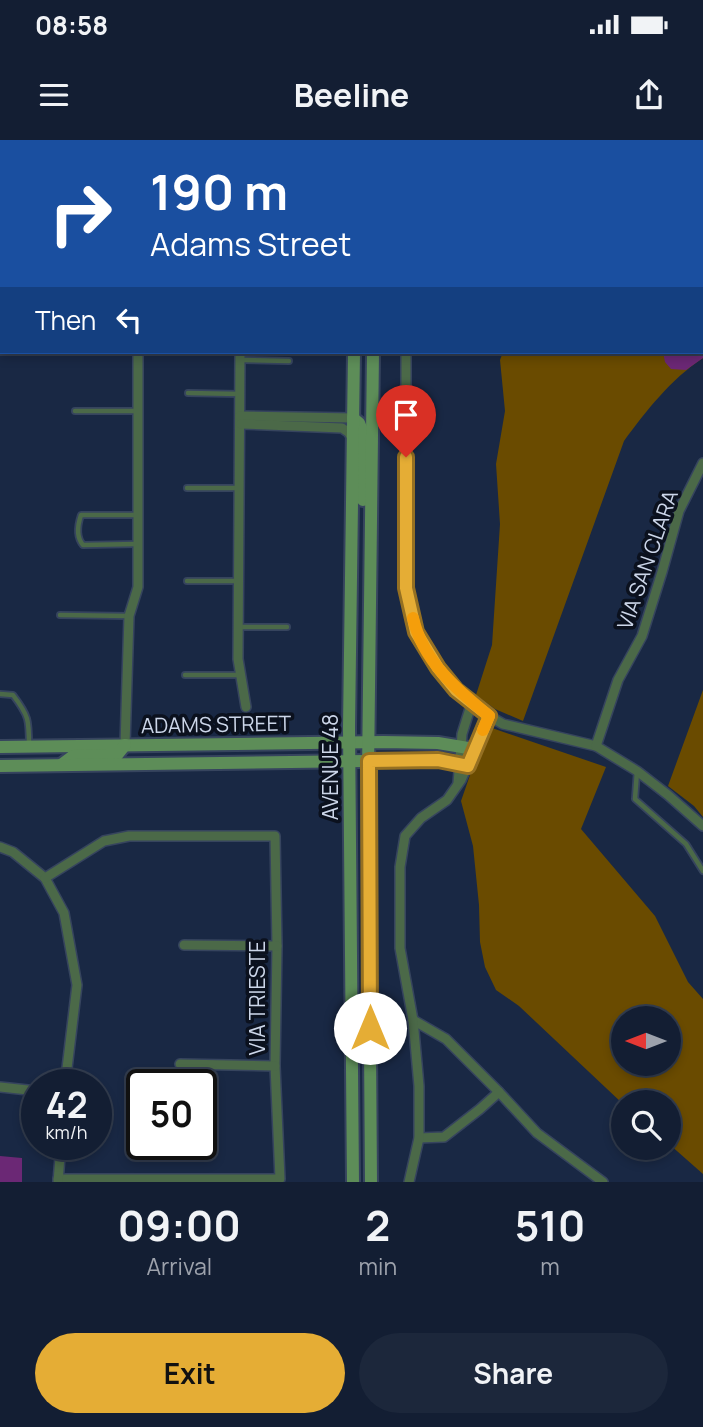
<!DOCTYPE html>
<html lang="en">
<head>
<meta charset="utf-8">
<style>
	:root { --surface:#131e33; --page:#1c273b; --text:#f1f3f6; --muted:#9da2ac; --line:#323c4e; --accent:#e5ad35 }
	body { margin:0; font-family:Manrope,sans-serif; background:var(--page); color:var(--text); height:100vh; display:flex; flex-direction:column; font-size:26px; white-space:nowrap }
	* { box-sizing:border-box; margin:0 }
	p { font-size:23px; color:var(--muted) }
	.icon { flex:none; width:38px; height:38px; fill:none; stroke:currentColor; stroke-width:2; stroke-linecap:round; stroke-linejoin:round }
	.map { position:relative; height:1042px; overflow:hidden }
	.side { display:flex; flex-direction:column; background:var(--surface); flex:1 }
	.side>* { flex:none }
	.top-card { position:absolute; left:0px; top:0px; width:704px; height:214px; box-shadow:0 4px 10px #0003,0 0 0 2px var(--line); background:#1a4fa0; color:#fff; overflow:hidden }
	.needle { width:46px; rotate:270deg }
	.controls { position:absolute; left:611px; top:866px; display:grid; gap:14px }
	.controls a { display:grid; place-items:center; width:70px; height:70px; border-radius:50%; background:var(--surface); box-shadow:0 4px 10px #0003,0 0 0 2px var(--line); font-size:35px }
	.speed { position:absolute; left:21px; top:929px; display:flex; gap:14px; font-size:35px; font-weight:700; text-align:center }
	.speed>* { display:grid; place-content:center; width:91px; height:91px; border-radius:50%; background:var(--surface); box-shadow:0 4px 10px #0003,0 0 0 2px var(--line); line-height:1 }
	.speed small { font-size:18px; font-weight:400 }
	.speed .limit { border:4px solid #111; border-radius:10px; background:#fff; color:#111 }
	.pin { position:absolute; display:grid; place-items:center; width:60px; height:60px; color:#fff; margin:-72px -30px; border-radius:50% 50% 50% 0; rotate:-45deg; box-shadow:0 0 7px #0007 }
	.pin .icon { rotate:45deg }
	.me { position:absolute; width:77px; margin:-38px; rotate:0deg; stroke-linejoin:round; filter:drop-shadow(0 0 5px #0008) }
	.turn { display:flex; align-items:center; gap:24px; height:147px; padding:0 35px; font-size:32px }
	.turn .icon { width:91px; height:91px; stroke-width:2.5 }
	.turn b { display:block; font-size:49px; line-height:60px }
	.then { display:flex; align-items:center; height:66px; padding:0 35px; background:#0003; gap:14px; font-size:26px }
	.eta { display:flex; justify-content:space-evenly; align-items:center; height:119px; text-align:center }
	.eta b { font-size:42px; font-weight:700; line-height:49px }
	.button { display:flex; gap:14px; margin-top:auto; padding:14px 35px }
	.button a { flex:1; height:80px; border-radius:42px; background:var(--accent); color:#111; font-size:28px; font-weight:700; line-height:80px; text-align:center }
	.button a+a { background:var(--page); color:var(--text) }
	.status { display:flex; justify-content:space-between; align-items:center; height:49px; padding:0 35px; background:var(--surface); direction:ltr }
	.status svg { height:19px; fill:currentColor }
	header { display:flex; justify-content:space-between; align-items:center; height:91px; padding:0 35px; background:var(--surface); font-size:32px; font-weight:700 }
	.map>svg:first-child { display:block }
	.green { fill:#6a4b00; fill-rule:evenodd }
	.water { fill:#6b2875 }
	.lines { fill:none; stroke-linecap:round; stroke-linejoin:round }
	.lane-casing { stroke:#36445e; stroke-width:8 }
	.street-casing { stroke:#36445e; stroke-width:12 }
	.secondary-casing { stroke:#36445e; stroke-width:16 }
	.lane { stroke:#4b6948; stroke-width:4.5 }
	.street { stroke:#4b6948; stroke-width:9 }
	.secondary { stroke:#5d8d58; stroke-width:12 }
	.route-casing { stroke:#957022; stroke-width:18 }
	.route { stroke:#e5ad35; stroke-width:12 }
	.slow { stroke:#f59e0b; stroke-width:12 }
	.labels { text-anchor:middle; stroke-width:7; stroke-linejoin:round; paint-order:stroke }
	.street-label { font-size:21px; fill:#ccd6e9; stroke:#0b111e }
</style>
</head>
<body>
<div class="status"><b>08:58</b><svg viewBox="0 0 49 12"><path d="M0 12V9h3v3zM5 12V6h3v6zM10 12V3h3v9zM15 12V0h3v12zM26 1h20v11H26zM47 4h2v5h-2z"/></svg></div>
<header><svg class="icon" aria-label="menu" viewBox="0 0 24 24"><path d="M4 6h16M4 12h16M4 18h16"/></svg>Beeline<svg class="icon" aria-label="share" viewBox="0 0 24 24"><path d="M12 15V3M7 8l5-5 5 5M5 13v7h14v-7"/></svg></header>
<div class="map">
<svg width="703" height="1042" viewBox="0 0 703 1042">
	<rect width="100%" height="100%" fill="#192844"/>
	<g class="green">
		<path d="M703,10V218C671,239 646,271 624,301L523,581L495,569L476,555L492,505L500,384L496,324L505,271L500,220L503,212H702V12Z"/>
		<path d="M703,550V677L694,666L668,646Z"/>
		<path d="M492,588L606,627L581,689L655,776L688,842L703,859V1034L669,1004L668,962L623,964L519,866L496,850L485,827L480,802L479,765L473,706L461,661L484,595ZM623,878H668V924H623Z"/>
	</g>
	<g class="water">
		<path d="M703,166V218L686,230L671,229L665,222L663,212H702Z"/>
		<path d="M0,1016L22,1018V1042H0Z"/>
	</g>
	<g class="lines">
		<g class="lane-casing">
			<g id="lane">
				<path d="M241,220L289,221"/>
				<path d="M188,253L240,254"/>
				<path d="M75,271H137"/>
				<path d="M187,348H239"/>
				<path d="M137,404L83,405C76,397 78,384 81,375H137"/>
				<path d="M187,441H238"/>
				<path d="M60,475L129,476"/>
				<path d="M239,487H287"/>
				<path d="M185,535H240"/>
				<path d="M0,554L13,555C29,576 29,580 29,606"/>
				<path d="M637,631L635,659L686,704L703,731"/>
			</g>
		</g>
		<g class="street-casing">
			<g id="street">
				<path d="M426,0V2"/>
				<path d="M49,2V0"/>
				<path d="M281,2V0"/>
				<path d="M700,2L701,0"/>
				<path d="M0,74H2"/>
				<path d="M0,165H2"/>
				<path d="M240,212L238,519L246,567"/>
				<path d="M406,212V448L417,492L438,529L456,550L489,576L503,584L596,606L637,631L668,655L703,686"/>
				<path d="M240,276L353,278"/>
				<path d="M241,284L342,288L348,292L353,299"/>
				<path d="M125,605L129,476L138,447V212"/>
				<path d="M596,606L618,540L642,496L662,432L679,371L703,323"/>
				<path d="M458,643L462,594L472,562"/>
				<path d="M0,707L13,712L45,738L64,773L77,845L65,945"/>
				<path d="M45,738L104,701L129,696H275L277,806L275,926L280,1039H58"/>
				<path d="M184,805L277,806"/>
				<path d="M413,880L446,899L499,952L537,993L603,1042"/>
				<path d="M180,924L275,926"/>
				<path d="M0,947L37,951"/>
				<path d="M419,998L444,997L480,969L499,952"/>
				<path d="M58,1042L61,1004"/>
				<path d="M409,1042L419,998V946L413,880L400,808V727L405,696L421,678L447,660L461,640L489,576"/>
			</g>
		</g>
		<g class="secondary-casing">
			<g id="secondary">
				<path d="M357,2V0"/>
				<path d="M376,2V0"/>
				<path d="M353,278L359,283L363,293V360"/>
				<path d="M0,607L383,602L438,603L474,609"/>
				<path d="M61,625L73,616L117,615L125,605"/>
				<path d="M0,626L438,620L468,626"/>
				<path d="M353,1042L349,588L354,212"/>
				<path d="M371,1042L368,632L373,212"/>
			</g>
		</g>
		<use href="#lane" class="lane"/>
		<use href="#street" class="street"/>
		<use href="#secondary" class="secondary"/>
	</g>
	<g class="lines">
		<g class="route-casing">
			<path id="route" d="M370,888L369,621L438,620L468,626L489,576L456,550L438,528L416,492L406,448V317"/>
		</g>
		<use href="#route" class="route"/>
		<path class="slow" d="M413,478C423,521 456,549 489,576L483,590"/>
	</g>
	<g class="labels">
		<g class="street-label">
			<text transform="translate(648 420) rotate(-71)" y="7">VIA SAN CLARA</text>
			<text transform="translate(216 585) rotate(-1)" y="7">ADAMS STREET</text>
			<text transform="translate(331 627) rotate(-90)" y="7">AVENUE 48</text>
			<text transform="translate(258 858) rotate(-90)" y="7">VIA TRIESTE</text>
		</g>
	</g>
</svg>
<div class="controls">
<a><svg class="needle" viewBox="-14 -14 28 28"><path d="M0-13l5 13h-10z" fill="#e53935"/><path d="M0 13l5-13h-10z" fill="#9da2ac"/></svg></a>
<a><svg class="icon" aria-label="search" viewBox="0 0 24 24"><circle cx="10" cy="10" r="6"/><path d="M15 15l6 6"/></svg></a>
</div>
<div class="speed"><div>42<small>km/h</small></div><div class="limit">50</div></div>
<div class="pin" style="left:406px;top:317px;background:#d93025"><svg class="icon" aria-label="arrive" viewBox="0 0 24 24"><path d="M6 21V4h12l-3 4 3 4H6"/></svg></div>
<svg class="me" style="left:370px;top:888px" viewBox="-20 -20 40 40"><circle r="19" fill="#fff"/><path d="M0-13L10 11 0 6-10 11z" fill="#e5ad35"/></svg>
<div class="top-card">
<div class="turn"><svg class="icon" aria-label="right" viewBox="0 0 24 24"><path d="M7 20v-9h11M14 6l5 5-5 5"/></svg><div><b>190 m</b>Adams Street</div></div>
<div class="then">Then<svg class="icon" aria-label="left" viewBox="0 0 24 24"><path d="M17 20v-9H6M10 6l-5 5 5 5"/></svg></div>
</div>
</div>
<section class="side">
<div class="eta">
<div><b>09:00</b><p>Arrival</p></div>
<div><b>2</b><p>min</p></div>
<div><b>510</b><p>m</p></div>
</div>
<div class="button"><a>Exit</a><a>Share</a></div>
</section>
</body>
</html>
